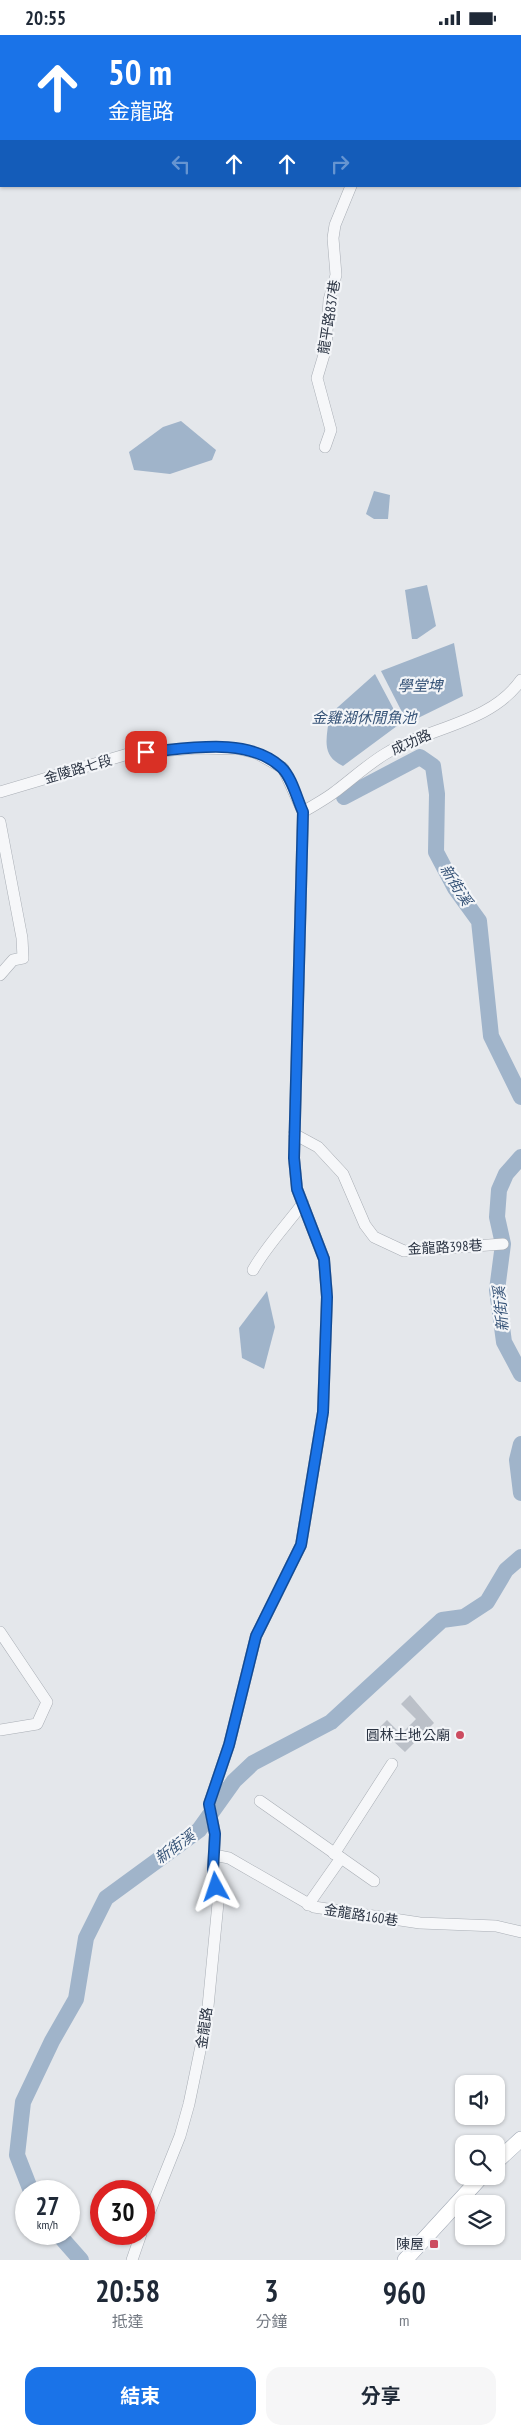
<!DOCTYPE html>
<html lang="zh-TW">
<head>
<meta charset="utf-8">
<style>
	:root { --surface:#fff; --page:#f6f6f7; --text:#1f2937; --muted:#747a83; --accent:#1a73e8 }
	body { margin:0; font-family:"PT Sans Narrow","Noto Sans TC",sans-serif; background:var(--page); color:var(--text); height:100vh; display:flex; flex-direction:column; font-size:19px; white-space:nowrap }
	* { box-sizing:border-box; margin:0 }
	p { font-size:16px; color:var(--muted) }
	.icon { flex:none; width:28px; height:28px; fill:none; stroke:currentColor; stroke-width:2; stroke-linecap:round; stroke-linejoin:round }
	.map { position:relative; height:2225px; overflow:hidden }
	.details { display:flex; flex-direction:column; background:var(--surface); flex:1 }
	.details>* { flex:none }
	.guide { position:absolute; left:0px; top:0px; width:521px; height:152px; box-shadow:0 1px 4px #0004; background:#1a73e8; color:#fff; overflow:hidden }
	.buttons { position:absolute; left:455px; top:2040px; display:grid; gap:10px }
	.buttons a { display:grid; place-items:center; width:50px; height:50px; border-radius:10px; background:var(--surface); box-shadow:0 1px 4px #0004; font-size:25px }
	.speed { position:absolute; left:15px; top:2145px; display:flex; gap:10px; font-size:25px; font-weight:700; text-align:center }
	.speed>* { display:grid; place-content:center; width:65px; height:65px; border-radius:50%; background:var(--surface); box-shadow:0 1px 4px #0004; line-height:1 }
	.speed small { font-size:12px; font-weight:400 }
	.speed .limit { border:8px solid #d22; background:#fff; color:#111 }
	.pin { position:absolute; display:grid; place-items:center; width:42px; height:42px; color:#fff; margin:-21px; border-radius:10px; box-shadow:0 2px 8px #0006 }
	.me { position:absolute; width:55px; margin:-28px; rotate:355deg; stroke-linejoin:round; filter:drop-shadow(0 0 4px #0008) }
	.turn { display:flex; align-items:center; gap:18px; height:105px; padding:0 25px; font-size:22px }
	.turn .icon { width:65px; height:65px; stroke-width:2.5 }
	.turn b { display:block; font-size:35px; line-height:42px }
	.lanes { display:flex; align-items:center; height:48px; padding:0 25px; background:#0003; justify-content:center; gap:25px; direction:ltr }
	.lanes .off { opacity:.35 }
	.eta { display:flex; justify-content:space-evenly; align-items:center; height:85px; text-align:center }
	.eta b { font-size:30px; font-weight:700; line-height:35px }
	.primary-button { display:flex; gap:10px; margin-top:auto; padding:10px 25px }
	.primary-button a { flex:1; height:58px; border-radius:15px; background:var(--accent); color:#fff; font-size:20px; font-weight:700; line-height:58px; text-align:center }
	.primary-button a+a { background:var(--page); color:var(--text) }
	.status { display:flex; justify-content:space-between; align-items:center; height:35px; padding:0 25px; background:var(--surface); direction:ltr }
	.status svg { height:14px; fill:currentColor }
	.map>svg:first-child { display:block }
	.water { fill:#a0b4ca }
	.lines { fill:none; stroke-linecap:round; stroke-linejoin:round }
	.river { stroke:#a0b4ca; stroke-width:16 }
	.building { fill:#bbc0c8 }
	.minor-casing { stroke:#a9aeb5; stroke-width:12 }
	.major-casing { stroke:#a3abb7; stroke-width:16 }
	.minor { stroke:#f6f7f9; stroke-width:11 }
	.major { stroke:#fff; stroke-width:15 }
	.route-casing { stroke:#114b97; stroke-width:12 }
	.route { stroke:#1a73e8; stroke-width:9 }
	.poi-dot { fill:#cc4c60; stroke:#f3f5f8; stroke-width:2 }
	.labels { text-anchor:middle; stroke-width:4.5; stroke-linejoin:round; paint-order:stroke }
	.street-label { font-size:14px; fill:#2b3443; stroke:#f3f5f8 }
	.poi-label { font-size:14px; fill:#2b3443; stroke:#f3f5f8; text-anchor:end }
	.water-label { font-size:15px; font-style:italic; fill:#365377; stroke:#f3f5f8 }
</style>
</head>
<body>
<div class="status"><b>20:55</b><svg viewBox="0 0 49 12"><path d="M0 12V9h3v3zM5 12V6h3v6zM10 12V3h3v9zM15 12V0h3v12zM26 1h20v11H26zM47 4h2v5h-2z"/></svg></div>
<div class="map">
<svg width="521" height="2225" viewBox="0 0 521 2225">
	<rect width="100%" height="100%" fill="#e4e7eb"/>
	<g class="water">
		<path d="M181,386L216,415L212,425L170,439L134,435L129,417L163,392Z"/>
		<path d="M374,456L390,460L388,484H374L366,479Z"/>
		<path d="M427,550L436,591L417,604H412L405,555Z"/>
		<path d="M454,608L463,661L414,685L404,681L381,636Z"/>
		<path d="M375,639L401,688L343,731C319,720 328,701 329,680Z"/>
		<path d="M267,1256L275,1292L264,1334L242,1323L239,1293Z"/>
	</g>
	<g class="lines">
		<g class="river">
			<path d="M344,762L420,722L433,731L437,759L436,817L455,853L479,886L491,1001L521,1062"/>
			<path d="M521,1122L506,1139L499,1155L497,1182L503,1209L497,1255L504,1307L521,1339"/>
			<path d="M521,1409L517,1425L521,1458"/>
			<path d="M31,2156L17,2120L23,2067L52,2006L76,1964L86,1903L106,1863L199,1795L234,1746L253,1728L331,1687L442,1585L464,1582L487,1567L506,1535L521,1522"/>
			<path d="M58,2199L81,2225"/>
		</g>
	</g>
	<path class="building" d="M410,1660L434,1688L405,1717L379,1693L387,1685L401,1699L416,1684L401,1669Z"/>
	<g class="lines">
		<g class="minor-casing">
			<g id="minor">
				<path d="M274,0L277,1"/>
				<path d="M520,135L521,136"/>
				<path d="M325,412L331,395L317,343L326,313L329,265L336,240L333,203L335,190L351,151"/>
				<path d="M0,757L128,719L197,713L239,714L256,718L283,733L303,777L294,1123L297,1154L324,1224L327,1261L323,1377L301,1510L256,1601L229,1710L209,1769L215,1799L213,1835L218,1868L207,1982L189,2069L180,2101L144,2191"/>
				<path d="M303,777C314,770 326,764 336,756C352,744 367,730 385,719C428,692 490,689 521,645"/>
				<path d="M0,787L22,903L23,923L13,925L0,940"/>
				<path d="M294,1099L318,1112L343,1139L365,1190L374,1202L404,1216L503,1209"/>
				<path d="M253,1235C267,1210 286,1191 303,1168"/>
				<path d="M0,1597L47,1667L37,1689L0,1695"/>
				<path d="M260,1766L374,1846"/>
				<path d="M334,1819L392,1729"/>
				<path d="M214,1820L229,1823L314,1872L420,1888L496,1891L521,1897"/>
				<path d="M308,1870L341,1823"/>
				<path d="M132,2225L141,2199"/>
			</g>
		</g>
		<g class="major-casing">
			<g id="major">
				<path d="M496,2127L521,2104"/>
				<path d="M405,2225L482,2141"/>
			</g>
		</g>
		<use href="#minor" class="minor"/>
		<use href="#major" class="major"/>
	</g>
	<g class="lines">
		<g class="route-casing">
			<path id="route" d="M146,717C187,714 247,701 281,732C292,742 297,764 303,777L294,1123L297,1154L324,1224L327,1262L323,1377L301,1510L256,1601L229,1710L209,1769L215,1799L213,1835L216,1852"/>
		</g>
		<use href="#route" class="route"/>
	</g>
	<g class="poi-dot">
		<circle cx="460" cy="1700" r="5"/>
		<rect x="429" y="2204" width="10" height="10" rx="2.5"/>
	</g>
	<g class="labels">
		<g class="street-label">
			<text transform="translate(329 282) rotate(-81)" y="5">龍平路837巷</text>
			<text transform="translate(411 707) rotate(-24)" y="5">成功路</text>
			<text transform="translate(78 734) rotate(-16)" y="5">金陵路七段</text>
			<text transform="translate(445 1212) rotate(-3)" y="5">金龍路398巷</text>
			<text transform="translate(361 1880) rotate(9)" y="5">金龍路160巷</text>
			<text transform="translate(204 1993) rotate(-82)" y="5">金龍路</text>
		</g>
		<g class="poi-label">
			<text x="450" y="1705">圓林土地公廟</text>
			<text x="424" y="2214">陳屋</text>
		</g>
		<g class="water-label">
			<text x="420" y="656">學堂埤</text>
			<text x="364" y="688">金雞湖休閒魚池</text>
			<text transform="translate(456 850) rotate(58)" y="5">新街溪</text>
			<text transform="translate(501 1274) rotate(-95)" y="5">新街溪</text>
			<text transform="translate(175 1812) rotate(-36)" y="5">新街溪</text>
		</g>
	</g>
</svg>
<div class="buttons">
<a><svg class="icon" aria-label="sound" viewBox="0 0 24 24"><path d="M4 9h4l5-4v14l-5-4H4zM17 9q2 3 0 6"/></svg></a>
<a><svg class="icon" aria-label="search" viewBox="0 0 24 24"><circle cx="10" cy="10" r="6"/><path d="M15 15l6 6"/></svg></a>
<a><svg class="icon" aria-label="layers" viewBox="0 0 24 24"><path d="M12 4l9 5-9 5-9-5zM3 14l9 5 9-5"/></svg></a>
</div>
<div class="speed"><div>27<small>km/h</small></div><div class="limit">30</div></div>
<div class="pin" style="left:146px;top:717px;background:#d93025"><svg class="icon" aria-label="arrive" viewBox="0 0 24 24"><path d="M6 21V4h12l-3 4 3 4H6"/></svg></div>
<svg class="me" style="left:216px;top:1852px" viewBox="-20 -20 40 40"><path d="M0-17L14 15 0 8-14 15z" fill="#1a73e8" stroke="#fff" stroke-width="4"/></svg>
<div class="guide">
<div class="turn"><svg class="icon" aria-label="ahead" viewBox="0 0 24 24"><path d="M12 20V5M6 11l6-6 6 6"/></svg><div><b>50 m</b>金龍路</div></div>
<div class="lanes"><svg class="icon off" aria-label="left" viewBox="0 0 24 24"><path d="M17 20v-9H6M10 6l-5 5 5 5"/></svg><svg class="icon" aria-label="ahead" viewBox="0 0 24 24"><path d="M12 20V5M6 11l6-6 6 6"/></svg><svg class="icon" aria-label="ahead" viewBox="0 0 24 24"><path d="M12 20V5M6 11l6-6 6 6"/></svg><svg class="icon off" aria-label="right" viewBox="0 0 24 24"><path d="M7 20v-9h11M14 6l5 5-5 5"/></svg></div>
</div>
</div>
<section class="details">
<div class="eta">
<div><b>20:58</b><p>抵達</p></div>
<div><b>3</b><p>分鐘</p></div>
<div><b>960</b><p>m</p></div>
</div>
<div class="primary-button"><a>結束</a><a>分享</a></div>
</section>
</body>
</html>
